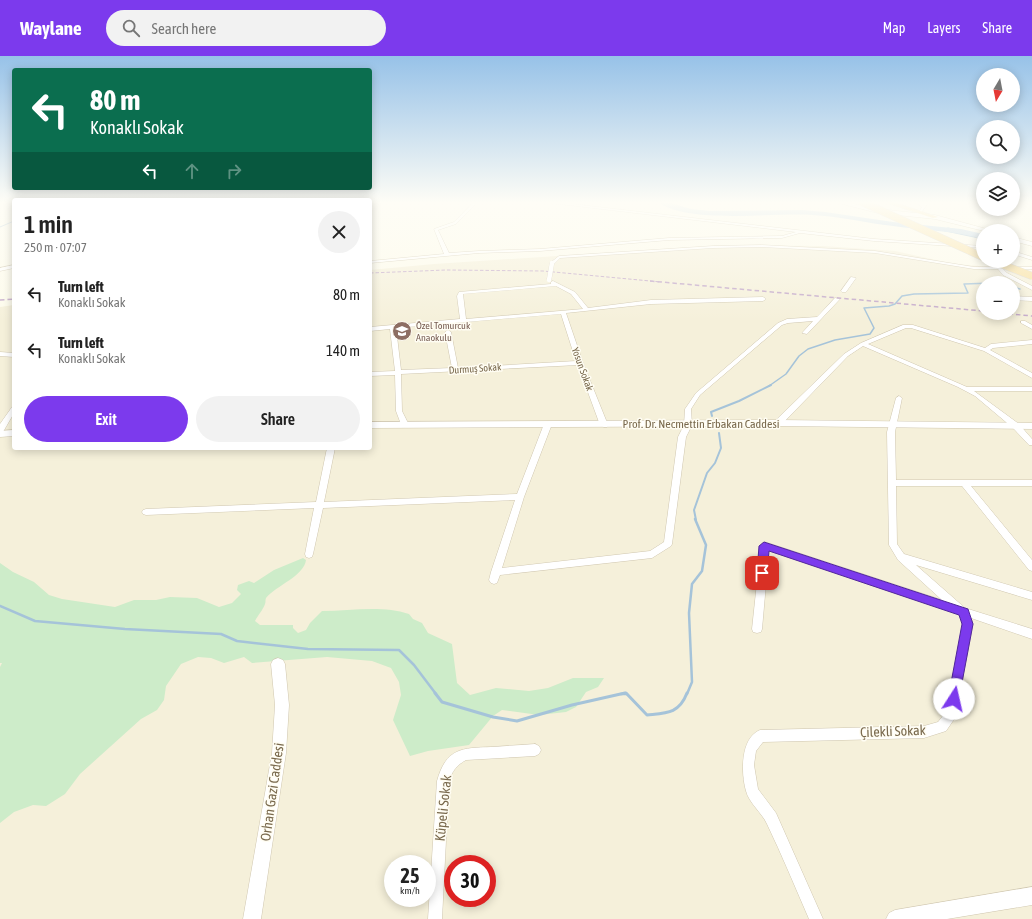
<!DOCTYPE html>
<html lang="en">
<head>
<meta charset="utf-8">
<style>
	:root { --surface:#fff; --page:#f2f2f2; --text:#222; --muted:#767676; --accent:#7c3aed }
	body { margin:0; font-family:"Asap Condensed",sans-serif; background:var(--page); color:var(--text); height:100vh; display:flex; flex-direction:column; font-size:15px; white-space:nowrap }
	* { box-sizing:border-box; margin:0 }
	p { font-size:13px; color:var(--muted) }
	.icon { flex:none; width:22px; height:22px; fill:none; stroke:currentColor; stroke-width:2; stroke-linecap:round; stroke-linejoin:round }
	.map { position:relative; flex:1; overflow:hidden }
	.side { position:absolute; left:12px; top:142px; width:360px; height:252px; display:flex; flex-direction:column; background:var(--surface); border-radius:4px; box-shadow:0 2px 10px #0003 }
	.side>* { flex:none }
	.hud { position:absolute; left:12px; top:12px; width:360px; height:122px; border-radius:4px; box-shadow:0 2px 10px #0003; background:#0b6e4f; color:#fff; overflow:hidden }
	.needle { width:26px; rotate:190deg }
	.buttons { position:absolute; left:976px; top:12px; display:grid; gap:8px }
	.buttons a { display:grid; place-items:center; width:44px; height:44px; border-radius:50%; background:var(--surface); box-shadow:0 2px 10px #0003; font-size:20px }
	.speed { position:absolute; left:384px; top:799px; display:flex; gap:8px; font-size:20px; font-weight:700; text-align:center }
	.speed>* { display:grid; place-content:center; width:52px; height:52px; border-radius:50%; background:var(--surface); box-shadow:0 2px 10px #0003; line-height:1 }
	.speed small { font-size:10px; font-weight:400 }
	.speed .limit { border:6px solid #d22; background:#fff; color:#111 }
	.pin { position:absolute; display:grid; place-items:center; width:34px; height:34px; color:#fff; margin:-17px; border-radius:8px; box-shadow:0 2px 6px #0006 }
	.me { position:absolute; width:44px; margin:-22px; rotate:10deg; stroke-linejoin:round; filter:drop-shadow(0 0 3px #0008) }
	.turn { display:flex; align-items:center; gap:14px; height:84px; padding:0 12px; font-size:18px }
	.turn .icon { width:52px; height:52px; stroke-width:2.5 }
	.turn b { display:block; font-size:28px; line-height:34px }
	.lanes { display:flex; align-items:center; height:38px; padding:0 12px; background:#0003; justify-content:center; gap:20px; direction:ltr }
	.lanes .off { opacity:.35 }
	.round { display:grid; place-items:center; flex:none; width:42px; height:42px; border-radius:21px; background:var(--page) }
	.headline { display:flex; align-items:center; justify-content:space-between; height:68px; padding:0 12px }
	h1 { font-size:24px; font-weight:600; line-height:30px }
	.primary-button { display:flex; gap:8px; margin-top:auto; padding:8px 12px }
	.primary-button a { flex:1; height:46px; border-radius:24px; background:var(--accent); color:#fff; font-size:16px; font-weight:600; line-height:46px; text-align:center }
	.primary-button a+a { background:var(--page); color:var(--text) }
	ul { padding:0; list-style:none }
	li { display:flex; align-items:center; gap:12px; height:56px; padding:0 12px }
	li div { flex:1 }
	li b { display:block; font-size:15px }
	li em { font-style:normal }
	header { display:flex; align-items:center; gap:24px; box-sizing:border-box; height:56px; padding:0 20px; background:var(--accent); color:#fff }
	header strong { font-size:19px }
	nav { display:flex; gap:22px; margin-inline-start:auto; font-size:14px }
	.search { width:280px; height:36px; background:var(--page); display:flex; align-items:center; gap:10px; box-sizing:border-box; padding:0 14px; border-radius:22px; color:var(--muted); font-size:15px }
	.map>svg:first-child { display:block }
	.residential { fill:#f5f0da; fill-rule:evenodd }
	.green { fill:#cdecc9 }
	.water { fill:#bfd6e8; stroke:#a5c3d9 }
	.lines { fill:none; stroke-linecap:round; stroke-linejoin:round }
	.stream-far4 { stroke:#a5c3d9; stroke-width:1 }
	.stream-far3 { stroke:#a5c3d9; stroke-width:1.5 }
	.stream-far2 { stroke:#a5c3d9; stroke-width:2 }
	.stream-far1 { stroke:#a5c3d9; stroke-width:2.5 }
	.stream { stroke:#a5c3d9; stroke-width:3 }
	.river { fill:#bfd6e8; fill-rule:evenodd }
	.minor-casing { stroke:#d0c7b0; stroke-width:1 }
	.tertiary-casing { stroke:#d0c7b0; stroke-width:1 }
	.secondary-casing { stroke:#d3c9ae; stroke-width:1 }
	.trunk-casing { stroke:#dcd8d1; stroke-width:1 }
	.minor { fill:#fff; fill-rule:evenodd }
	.tertiary { fill:#fff; fill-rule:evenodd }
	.secondary { fill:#fff; fill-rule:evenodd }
	.trunk { fill:#f8e1a4; fill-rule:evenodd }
	.rail-far1 { stroke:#c3a8c9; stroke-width:1; stroke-dasharray:3.5 2; stroke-linecap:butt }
	.rail { stroke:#c3a8c9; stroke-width:1.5; stroke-dasharray:4.5 3; stroke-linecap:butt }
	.minor-bridge-casing { stroke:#d0c7b0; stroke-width:5; stroke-linecap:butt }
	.trunk-bridge-casing { stroke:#dcd8d1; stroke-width:8; stroke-linecap:butt }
	.minor-bridge { stroke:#fff; stroke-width:4.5 }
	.trunk-bridge { stroke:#f8e1a4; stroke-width:7 }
	.route { fill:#7c3aed; stroke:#51269a }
	.labels { text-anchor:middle; stroke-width:3; stroke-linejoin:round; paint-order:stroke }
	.far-education-label { font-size:10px; fill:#785e54; stroke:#fffdf3; text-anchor:start }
	.far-street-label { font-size:10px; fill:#79694d; stroke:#fffdf3 }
	.street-label { font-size:12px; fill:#79694d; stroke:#fffdf3 }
	.near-street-label { font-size:14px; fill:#79694d; stroke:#fffdf3 }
</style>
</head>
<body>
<header>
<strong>Waylane</strong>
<div class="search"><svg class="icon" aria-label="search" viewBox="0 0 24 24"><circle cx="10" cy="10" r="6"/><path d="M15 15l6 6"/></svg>Search here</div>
<nav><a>Map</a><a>Layers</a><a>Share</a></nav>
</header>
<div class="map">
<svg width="1032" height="863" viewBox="0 0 1032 863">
	<rect width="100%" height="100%" fill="#fdfbec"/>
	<path class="residential" d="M725,189L823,190L895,195L954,208L1006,212L1032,222V863H0V251L14,249V392H370V214L434,208ZM983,227H1013V257H983ZM393,808H427V842H393ZM453,808H487V842H453Z"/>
	<path class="green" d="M303,502L306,504C304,520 277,529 266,542C265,545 266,545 265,548C263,554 258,559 255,565L260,569H293V572L298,577L306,574L310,567L322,555C351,555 382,549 409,558L413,563L422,567L428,577L452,588L457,627L470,639L496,632L529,635L548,632L573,622H604L598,631L586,636L576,651L566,656L539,659L502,654L493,660L469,689L428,695L410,700L393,664L401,639L399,626L391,612L372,605L327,601L252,607L244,601L224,607L211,602L198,601L181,608L166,630L164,644L157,654L141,663L80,718L65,738L46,750L33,749L14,756L0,767V611L2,607H0V507L13,516L34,526L49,539L62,543L115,551L134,544H156L170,541L197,542L219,551L232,547L241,538L237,534L238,529L249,525L254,527L274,514Z"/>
	<path class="water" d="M948,172L981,179L983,180V183L941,174Z"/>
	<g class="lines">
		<path class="stream-far4" d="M0,171L14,165"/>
		<g class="stream-far3">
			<path d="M1013,231L1020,233"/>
			<path d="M769,330L786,318L799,300L808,293L835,284L870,278L874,272L864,252L889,250L895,248L902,240L914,238L968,237L964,228L992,227"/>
		</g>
		<g class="stream-far2">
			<path d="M712,360L711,356L739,345L771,329"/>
			<path d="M696,464L694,454L707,417L715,407L721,392L719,377"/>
		</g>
		<g class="stream-far1">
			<path d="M0,550L35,565L125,573L221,578L237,585L308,593L399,594L414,609L436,638"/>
			<path d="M621,638H627"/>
			<path d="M687,638L692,626L689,557L692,528L702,515L706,489L695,463"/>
		</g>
		<g class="stream">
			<path d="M435,637L442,646L493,661L517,665L572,649L625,637"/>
			<path d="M626,637L647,659C666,657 679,658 687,637"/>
		</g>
		<path class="river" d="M657,145H665L691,153L710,155L802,154L825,156L893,166L961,173L983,178V182C953,175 923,174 893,170C866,167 839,160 812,159C775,156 685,169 657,145Z"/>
		<g class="minor-casing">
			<g id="minor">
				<path d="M475,145H479L456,168L438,174L449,197L479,195L540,193L669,182L782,180L796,176L534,145H546L874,183L983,190V192L874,185L800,177L782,182L669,184L540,195L479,197L370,207V205L444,198L434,173L454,166Z"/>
				<path d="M912,145H917L923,148L922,145H926L928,147L921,157L919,156L922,151Z"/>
				<path d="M762,189L875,195L974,211H1032V213H1003L1007,217L1032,230V234L1003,219L998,213H974L875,197L762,191L713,192L560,202L554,208L550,207L559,200L713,190Z"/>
				<path d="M1013,195L1032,201V204L1013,198Z"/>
				<path d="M14,209V212L0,215V212Z"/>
				<path d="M851,221L856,222L846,236H842L841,235Z"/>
				<path d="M553,225L575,236L588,252L651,244L763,241L766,243L763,245L651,248L566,257L583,307L608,369L607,371H604L600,369L578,309L401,318L402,355L409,369L405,371H402L396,355L395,319L370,320V316L395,315L390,273L370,275V271L460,263L457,240L459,236L551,228V226ZM556,230L571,238L583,253L466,263L463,238ZM561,258L576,305L458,312L451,276L448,274L445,276L452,312L401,314L396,272Z"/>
				<path d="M1013,240L1032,241V245L1013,244Z"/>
				<path d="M835,242L840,243L807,278L802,277L813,265L788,267L782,269L700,339L691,353L692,369L686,381L672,488L671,490L652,502L500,519L497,527L494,528L491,527L489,524L491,516L515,444L323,452L313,498L312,501L309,502L306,501L305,498L314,452L146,459L143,458L142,456L143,454L146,453L316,446L327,392H335L324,446L517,438L544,368L548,366L552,368L524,441L502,512L650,495L664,486L678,381L684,369L685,353L696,337L778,267L787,263L817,261Z"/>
				<path d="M1021,265H1025L1032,269V273L1021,267Z"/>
				<path d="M903,269H913L985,292L991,288L1032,284V288L993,292L990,294L1032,317V322L984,295L911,272H906L868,288L967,331H1032V335H974L1019,368L1032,383V389H1029L1013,372L975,340L958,331L863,290L848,300L781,369H775L774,367L775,365L844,298L861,287Z"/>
				<path d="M0,296L14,297V301L0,300Z"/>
				<path d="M899,340L902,342L895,376L896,424H1032V430H971L1032,504V515L1029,514L962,430H896L897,488L904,498L1032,536V544L916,509L965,552L1032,573V583L971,562L973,568L955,662L946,675L924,682L763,686L756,695L754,709L758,733L776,757L823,863H809C795,831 782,799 767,768C762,757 749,747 746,735C741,718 740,682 760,674L924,670L938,666L946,656L963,568L959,558L769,494L762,573L761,576L757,577L753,576L752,573L761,489L762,487L765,486L942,544L898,504L889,489L887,376L896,342Z"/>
				<path d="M14,350V357L3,376H0V368L12,351Z"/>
				<path d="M535,688L539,690L541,694L539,698L535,700L466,704C457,709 452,715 449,725L442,863H428L437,725C446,692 462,692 491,691C506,690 520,689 535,688Z"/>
			</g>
		</g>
		<g class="tertiary-casing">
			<g id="tertiary">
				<path d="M778,364L1032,367V373L778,370L370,372V366Z"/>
				<path d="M14,374V380L0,381V375Z"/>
				<path d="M278,602L283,604L285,608L289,649L286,697L261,863H243L272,697L275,649L271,608L273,604Z"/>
				<path d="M1032,831V849L947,863H886L889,857L895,854Z"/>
			</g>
		</g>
		<g class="secondary-casing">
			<g id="secondary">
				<path d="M831,145H841L878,153L935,159L994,175H984L935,163L878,157Z"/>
				<path d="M1013,181L1032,186V190L1013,185Z"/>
			</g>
		</g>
		<g class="trunk-casing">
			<path id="trunk" d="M881,145H891L938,161L933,162Z"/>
		</g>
		<use href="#minor" class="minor"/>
		<use href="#tertiary" class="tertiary"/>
		<use href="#secondary" class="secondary"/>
		<use href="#trunk" class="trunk"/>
		<path class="rail-far1" d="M370,217L446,214L543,215L661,226"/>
		<g class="rail">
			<path d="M650,225L983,255"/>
			<path d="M0,244L14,243"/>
			<path d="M1001,257L1032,260"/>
		</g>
		<g class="minor-bridge-casing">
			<path id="minor-bridge" d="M549,224L552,207"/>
		</g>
		<g class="trunk-bridge-casing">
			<g id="trunk-bridge">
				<path d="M862,146L983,201"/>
				<path d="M993,205L1032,220"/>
			</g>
		</g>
		<use href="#minor-bridge" class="minor-bridge"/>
		<use href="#trunk-bridge" class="trunk-bridge"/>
	</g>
	<linearGradient id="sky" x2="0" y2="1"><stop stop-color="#97c2e8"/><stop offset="0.55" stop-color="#fefdf6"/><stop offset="1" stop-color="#fefdf6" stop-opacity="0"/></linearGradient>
	<rect width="1032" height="266" fill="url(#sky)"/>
	<path class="route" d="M764,486L968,553L973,568L958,648L954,649L949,648L948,643L962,568L959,559L769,495L767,517L762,521L758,520L757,517L759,490Z"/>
	<defs>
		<g id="school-disc" transform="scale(1)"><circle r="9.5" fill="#8d6e63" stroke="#fffdf3"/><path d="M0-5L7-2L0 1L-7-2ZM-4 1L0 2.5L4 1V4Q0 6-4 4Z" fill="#fff"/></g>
	</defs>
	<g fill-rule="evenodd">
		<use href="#school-disc" x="402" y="275"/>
	</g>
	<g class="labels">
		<g class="far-education-label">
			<text x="416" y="273">Özel Tomurcuk<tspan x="416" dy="12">Anaokulu</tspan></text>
		</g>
		<g class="far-street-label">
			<text transform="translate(475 312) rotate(-4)" y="4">Durmuş Sokak</text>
			<text transform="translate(583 313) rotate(70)" y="4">Yosun Sokak</text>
		</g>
		<g class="street-label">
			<text x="701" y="372">Prof. Dr. Necmettin Erbakan Caddesi</text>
		</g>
		<g class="near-street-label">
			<text transform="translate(893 675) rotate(-2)" y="5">Çilekli Sokak</text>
			<text transform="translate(272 736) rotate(-82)" y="5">Orhan Gazi Caddesi</text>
			<text transform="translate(443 752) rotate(-84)" y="5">Küpeli Sokak</text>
		</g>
	</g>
</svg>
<div class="buttons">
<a><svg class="needle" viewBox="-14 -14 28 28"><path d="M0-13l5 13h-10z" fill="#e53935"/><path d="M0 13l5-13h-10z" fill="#767676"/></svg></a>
<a><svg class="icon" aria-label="search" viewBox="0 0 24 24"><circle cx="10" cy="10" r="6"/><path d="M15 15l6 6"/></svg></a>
<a><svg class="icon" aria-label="layers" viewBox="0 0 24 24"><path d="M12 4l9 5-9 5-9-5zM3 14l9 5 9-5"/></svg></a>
<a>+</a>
<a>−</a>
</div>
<div class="speed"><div>25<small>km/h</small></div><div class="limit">30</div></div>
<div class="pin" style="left:762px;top:517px;background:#d93025"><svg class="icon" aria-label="arrive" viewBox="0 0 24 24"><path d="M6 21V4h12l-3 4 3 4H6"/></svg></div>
<svg class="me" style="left:954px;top:643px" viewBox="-20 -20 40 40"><circle r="19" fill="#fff"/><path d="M0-13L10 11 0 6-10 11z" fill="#7c3aed"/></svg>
<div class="hud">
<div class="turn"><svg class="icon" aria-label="left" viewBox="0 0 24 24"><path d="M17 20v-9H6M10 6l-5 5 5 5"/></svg><div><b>80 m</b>Konaklı Sokak</div></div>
<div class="lanes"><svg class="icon" aria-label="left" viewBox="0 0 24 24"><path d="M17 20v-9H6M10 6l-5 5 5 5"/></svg><svg class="icon off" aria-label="ahead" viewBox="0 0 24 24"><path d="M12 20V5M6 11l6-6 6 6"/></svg><svg class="icon off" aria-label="right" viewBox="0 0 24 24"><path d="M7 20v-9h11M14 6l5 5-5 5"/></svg></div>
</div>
<section class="side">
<div class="headline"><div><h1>1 min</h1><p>250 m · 07:07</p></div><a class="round"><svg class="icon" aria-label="close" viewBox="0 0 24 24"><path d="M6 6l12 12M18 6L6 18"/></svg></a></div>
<ul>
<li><svg class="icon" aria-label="left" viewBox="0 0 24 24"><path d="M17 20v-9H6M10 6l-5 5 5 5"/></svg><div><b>Turn left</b><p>Konaklı Sokak</p></div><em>80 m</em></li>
<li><svg class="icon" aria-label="left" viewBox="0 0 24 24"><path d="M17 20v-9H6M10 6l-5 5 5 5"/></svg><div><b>Turn left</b><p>Konaklı Sokak</p></div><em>140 m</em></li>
</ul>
<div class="primary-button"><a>Exit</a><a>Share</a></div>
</section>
</div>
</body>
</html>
